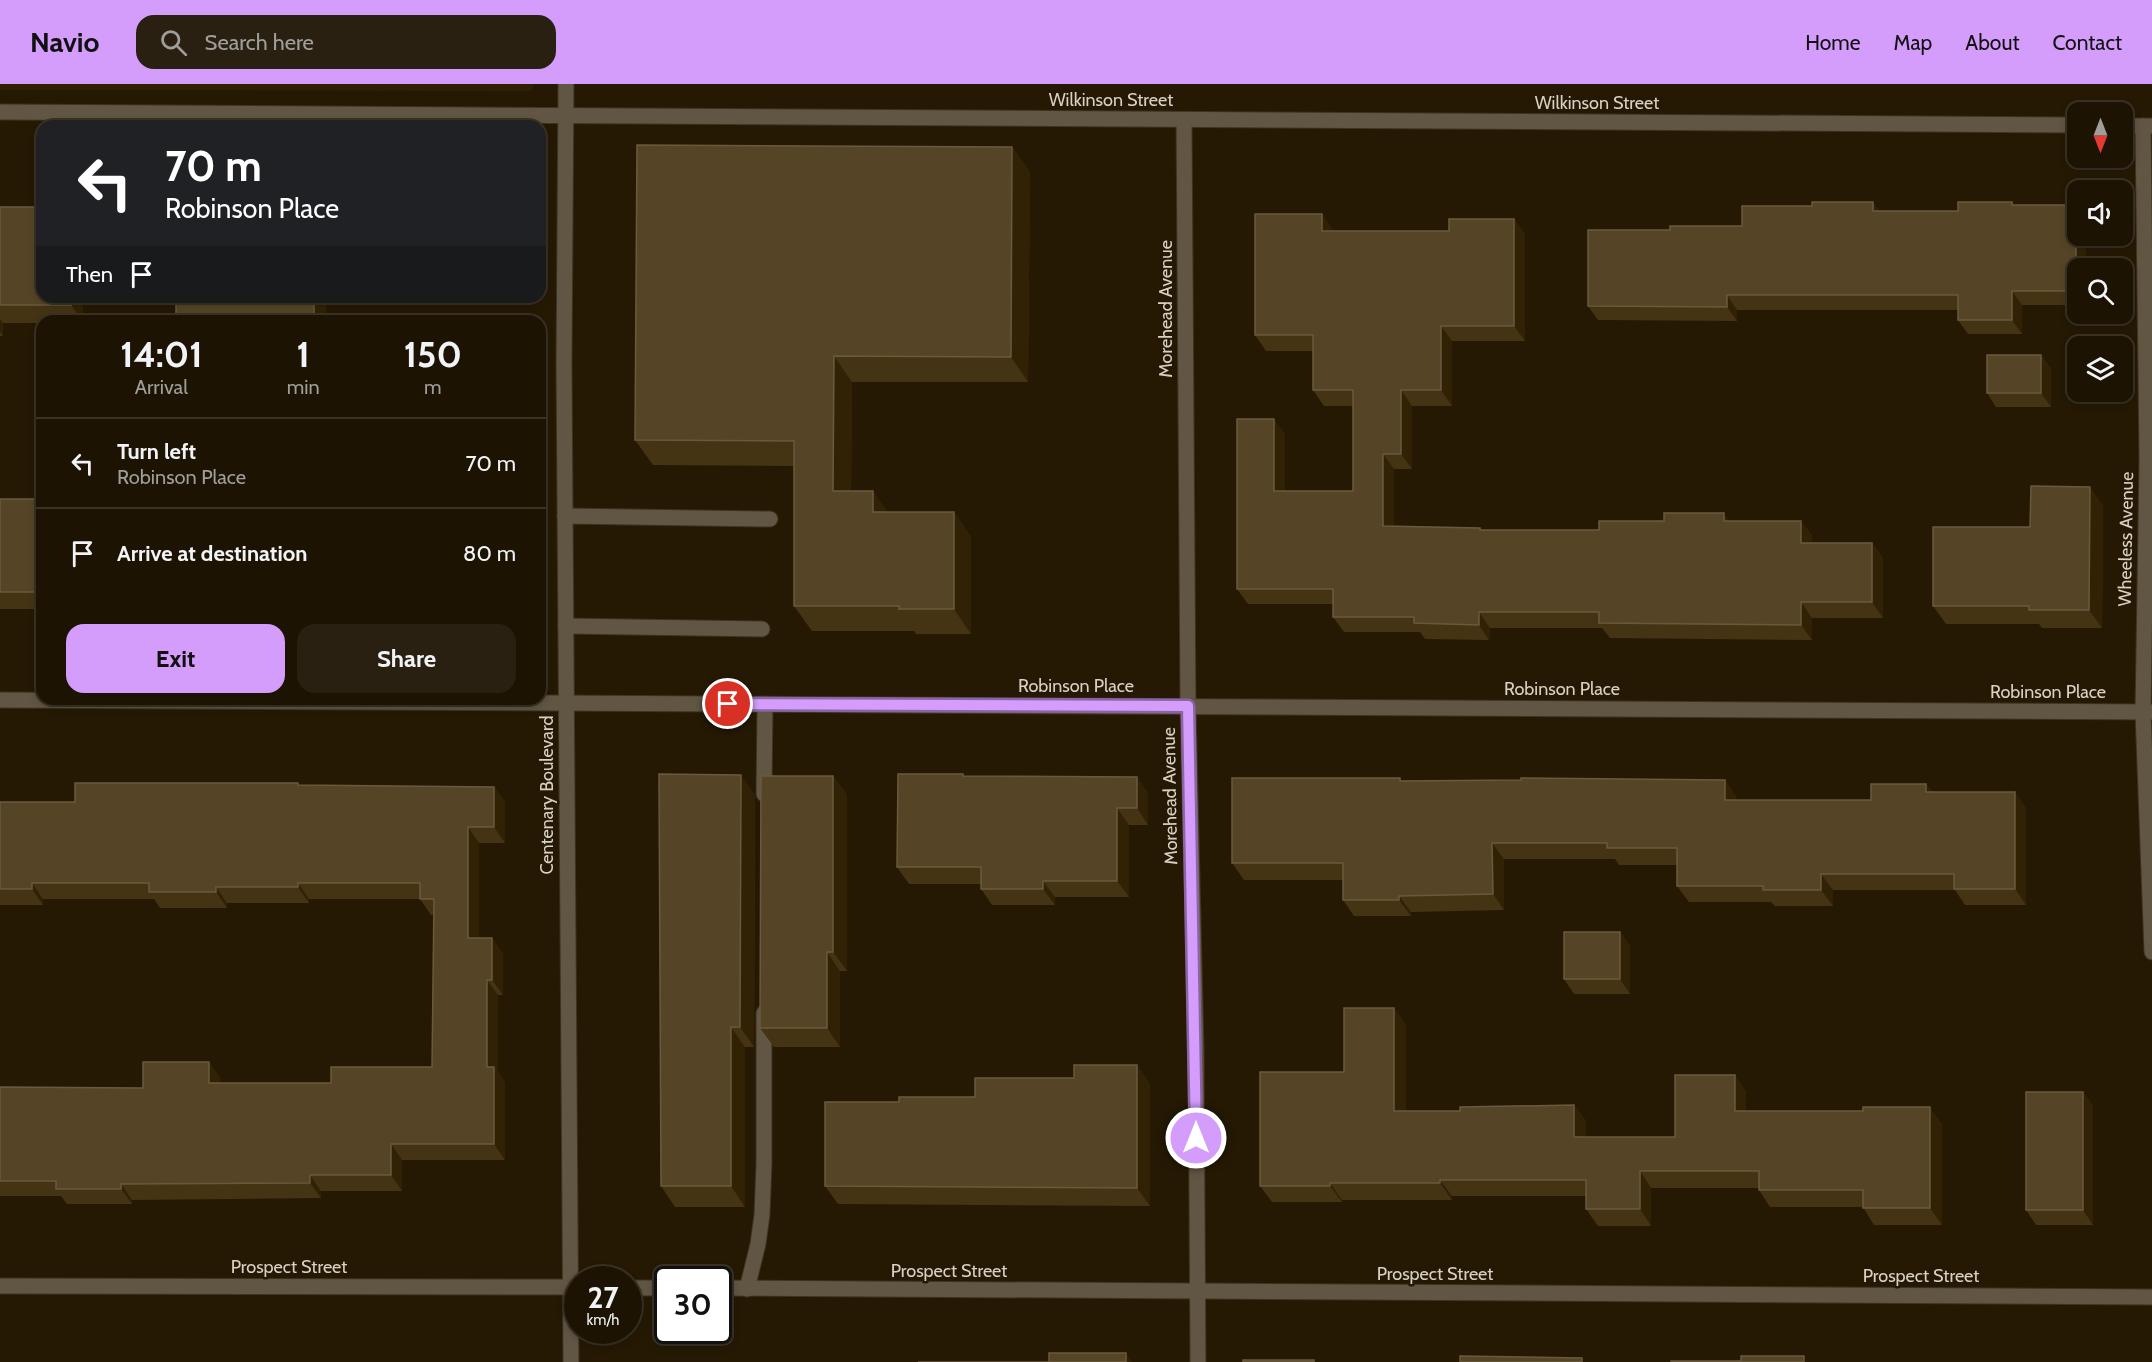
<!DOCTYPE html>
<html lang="en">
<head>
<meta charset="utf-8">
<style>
	:root { --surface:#1c1303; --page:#292012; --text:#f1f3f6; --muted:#a09e9a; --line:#3a3225; --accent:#d49cfb }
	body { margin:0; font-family:Cabin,sans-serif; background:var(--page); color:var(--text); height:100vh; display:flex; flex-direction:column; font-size:22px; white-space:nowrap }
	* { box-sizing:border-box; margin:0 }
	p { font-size:20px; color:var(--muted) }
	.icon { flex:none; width:33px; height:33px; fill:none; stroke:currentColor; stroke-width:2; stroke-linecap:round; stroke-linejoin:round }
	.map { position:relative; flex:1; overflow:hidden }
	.panel { position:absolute; left:36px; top:231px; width:510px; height:390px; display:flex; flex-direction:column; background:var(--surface); border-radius:18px; box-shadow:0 3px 9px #0003,0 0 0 2px var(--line) }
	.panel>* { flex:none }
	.guide { position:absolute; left:36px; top:36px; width:510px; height:183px; border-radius:18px; box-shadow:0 3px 9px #0003,0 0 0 2px var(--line); background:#202124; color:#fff; overflow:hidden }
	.needle { width:39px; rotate:180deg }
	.controls { position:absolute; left:2067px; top:18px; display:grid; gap:12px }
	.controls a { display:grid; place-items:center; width:66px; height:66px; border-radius:12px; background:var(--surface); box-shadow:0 3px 9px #0003,0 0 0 2px var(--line); font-size:30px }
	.speed { position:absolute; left:564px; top:1182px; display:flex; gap:12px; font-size:30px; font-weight:700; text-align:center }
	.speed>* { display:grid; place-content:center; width:78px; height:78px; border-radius:50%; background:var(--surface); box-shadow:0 3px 9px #0003,0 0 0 2px var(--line); line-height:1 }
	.speed small { font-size:15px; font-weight:400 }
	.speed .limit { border:3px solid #111; border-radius:9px; background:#fff; color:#111 }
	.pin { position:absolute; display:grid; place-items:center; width:51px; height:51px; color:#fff; margin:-26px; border:3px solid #fff; border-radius:50%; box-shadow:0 2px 6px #0007 }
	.me { position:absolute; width:66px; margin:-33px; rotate:0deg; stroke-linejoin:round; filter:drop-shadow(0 0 4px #0008) }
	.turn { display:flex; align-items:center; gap:21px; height:126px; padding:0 30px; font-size:27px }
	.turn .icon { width:78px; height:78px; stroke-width:2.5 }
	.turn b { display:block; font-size:42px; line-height:51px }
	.then { display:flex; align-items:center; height:57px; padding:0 30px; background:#0003; gap:12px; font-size:22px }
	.eta { display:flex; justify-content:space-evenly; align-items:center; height:102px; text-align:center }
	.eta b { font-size:36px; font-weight:800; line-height:42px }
	.action { display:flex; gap:12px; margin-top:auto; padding:12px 30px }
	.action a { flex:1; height:69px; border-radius:18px; background:var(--accent); color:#111; font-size:24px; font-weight:800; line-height:69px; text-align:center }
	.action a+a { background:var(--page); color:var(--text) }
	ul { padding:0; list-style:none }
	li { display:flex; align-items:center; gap:18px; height:90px; padding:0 30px; border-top:2px solid var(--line) }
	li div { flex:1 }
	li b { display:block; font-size:22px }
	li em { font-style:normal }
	header { display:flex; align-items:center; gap:36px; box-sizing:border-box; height:84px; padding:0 30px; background:var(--accent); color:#111 }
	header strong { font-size:28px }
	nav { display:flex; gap:33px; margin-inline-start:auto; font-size:21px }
	.search { width:420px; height:54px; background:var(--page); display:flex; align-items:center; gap:15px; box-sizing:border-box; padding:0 21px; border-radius:18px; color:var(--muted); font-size:22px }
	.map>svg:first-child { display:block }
	.built { fill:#2f1f03 }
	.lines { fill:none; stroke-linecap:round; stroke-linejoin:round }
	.service-casing { stroke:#3e331f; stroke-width:17 }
	.minor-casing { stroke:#3e331f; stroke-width:17 }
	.service { stroke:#615544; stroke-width:15 }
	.minor { stroke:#615544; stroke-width:15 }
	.wall { fill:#453413 }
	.shaded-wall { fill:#322205 }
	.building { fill:#554526; stroke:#695a3f; stroke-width:1.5 }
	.route-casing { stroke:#8a65a3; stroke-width:15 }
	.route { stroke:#d49cfb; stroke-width:10 }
	.labels { text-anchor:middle; stroke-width:5; stroke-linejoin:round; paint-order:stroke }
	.street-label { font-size:18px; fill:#d8d0c3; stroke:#251904 }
</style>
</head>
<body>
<header>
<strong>Navio</strong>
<div class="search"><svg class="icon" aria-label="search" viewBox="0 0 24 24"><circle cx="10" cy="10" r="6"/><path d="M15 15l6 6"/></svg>Search here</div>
<nav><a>Home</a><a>Map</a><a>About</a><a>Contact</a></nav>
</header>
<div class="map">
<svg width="2152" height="1278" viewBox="0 0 2152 1278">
	<rect width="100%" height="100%" fill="#251904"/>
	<path class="built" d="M0,0H534L532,7L0,6Z"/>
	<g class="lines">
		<g class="service-casing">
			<g id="service">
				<path d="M565,432L770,435"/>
				<path d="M566,542L762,545"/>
				<path d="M764,710L765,620"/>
				<path d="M747,1205L758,1160L762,1131L764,1080V929"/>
			</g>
		</g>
		<g class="minor-casing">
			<g id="minor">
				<path d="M566,0L564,280L571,1278"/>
				<path d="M0,28L2078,41"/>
				<path d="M1184,36L1188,622L1196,966L1198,1278"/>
				<path d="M2122,42H2152"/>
				<path d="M2143,42L2147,377L2143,628L2152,868"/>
				<path d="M0,616L2152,628"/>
				<path d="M0,1202L578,1203"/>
				<path d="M628,1204H668"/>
				<path d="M718,1204L2152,1213"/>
			</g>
		</g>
		<use href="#service" class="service"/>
		<use href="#minor" class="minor"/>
	</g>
	<g class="wall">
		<path d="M1012,63L1030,88L1028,298H852L851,407L888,428H954L971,453V550H916L914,547H812L794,522V382L653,381L635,356Z"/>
		<path d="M2012,118L2014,121L2086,152V184H2078V221H2022V250H1968L1958,236V226H1737V237L1598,236L1588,222L1670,146L1742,142L1880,127H1958Z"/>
		<path d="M0,123L83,213V237H42V239H3V252H0Z"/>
		<path d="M1514,135L1525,150V257H1452V322H1412V385H1394V442L1480,444L1482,446H1599L1729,437H1801L1812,452V459H1872L1883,474V534H1812V556L1610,554L1602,544H1490L1489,556L1425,555L1420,548H1344L1333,533V520H1248L1237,505L1285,350V407H1353V322H1324L1313,306V267H1266L1255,251L1333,146V147H1449Z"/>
		<path d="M2041,271L2051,285V323H1996L1987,309Z"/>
		<rect x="0" y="415" width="42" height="110"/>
		<path d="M2103,421L2102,544H2042L2039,540H1946L1933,522L2030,443Z"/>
		<path d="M833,692L847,711V887H840V963H774L760,944Z"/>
		<path d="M965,692L1137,693L1148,710V741H1129V813H1055V821H992L981,805V800H909L897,783Z"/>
		<path d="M1400,694L1402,697L1725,696L1736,713V716H1871L1926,700L1932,708L2026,724V821H1965L1955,806H1833V822H1775L1771,818H1689L1677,802V781H1619L1615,775H1504V826L1411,828V832H1354L1343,816V796H1244L1232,779Z"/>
		<path d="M300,701L494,703L505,718V759H479V854H492L503,870V911H498V988L505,999V1076H402V1107H321V1114L132,1116V1120H67L61,1112H0V1003L143,1004L209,978L220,994V999H331L432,983L434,831H431L420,815H309V819H227V824H160L154,815H43V821H0V718H75Z"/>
		<path d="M755,711L754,963H745V1123H675L661,1102Z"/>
		<path d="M1620,848L1630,862V910H1574L1564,895Z"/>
		<path d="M1394,924L1406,941V1027H1460L1574,1021L1586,1037V1053H1675L1735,991L1746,1008V1027L1942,1040V1141H1874L1863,1123H1770L1759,1106V1104H1651V1142H1598L1586,1125V1112H1452V1116H1342V1118H1272L1260,1102L1344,988Z"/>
		<path d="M1150,999V1122L838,1120L825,1102L899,1018L975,1013Z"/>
		<path d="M2083,1008L2093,1022V1141H2036L2026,1126Z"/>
	</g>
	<g class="shaded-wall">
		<path d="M1012,63L1030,88L1028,298L1011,273Z"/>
		<path d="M1873,118L1883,132L1873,127Z"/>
		<path d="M2076,121L2078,124V152H2086V184H2078V209L2076,207Z"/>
		<path d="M1322,130L1333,146V162L1322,147Z"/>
		<path d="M1514,135L1525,150V257L1514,242Z"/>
		<path d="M2012,207L2022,221V250L2012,236Z"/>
		<path d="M1727,211L1737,226V237L1727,223Z"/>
		<path d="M71,213H83V237H82L71,221Z"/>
		<rect x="314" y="213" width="12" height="24"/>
		<path d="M0,235L3,239V252L0,248Z"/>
		<path d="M1441,242L1452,257V322L1441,306Z"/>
		<path d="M2041,271L2051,285V323L2041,309Z"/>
		<path d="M834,272L852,298L851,432L833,407Z"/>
		<path d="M1401,306L1412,322V385L1401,370Z"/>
		<path d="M1274,335L1285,350V423L1274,407Z"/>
		<path d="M1383,370L1394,385V457L1383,442Z"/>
		<path d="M2090,403L2103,421L2102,544L2089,526Z"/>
		<path d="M873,407L891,432L873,428Z"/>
		<path d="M954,428L971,453V550L954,525Z"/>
		<path d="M1724,429L1735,445L1724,437Z"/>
		<path d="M1801,437L1812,452V474L1801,459Z"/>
		<path d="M1872,459L1883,474V534L1872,518Z"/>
		<path d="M1801,518L1812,534V556L1801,541Z"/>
		<path d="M1479,528L1490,544L1489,556L1479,541Z"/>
		<path d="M741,691L755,711L754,963L740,943Z"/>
		<path d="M833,692L847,711V887L833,868Z"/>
		<path d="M1137,693L1148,710V741L1137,724Z"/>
		<path d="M1725,696L1736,713V732L1725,716Z"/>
		<path d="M1926,700L1937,716L1926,708Z"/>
		<path d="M494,703L505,718V759L494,743Z"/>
		<path d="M2015,708L2026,724V821L2015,805Z"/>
		<path d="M1117,724L1129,741V813L1117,797Z"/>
		<path d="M468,743L479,759V870L468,854Z"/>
		<path d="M1492,759L1504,775V826L1493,810Z"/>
		<path d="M1821,790L1833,806V822L1821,806Z"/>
		<path d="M1043,797L1055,813V821L1043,805Z"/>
		<path d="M32,799L43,815V821L32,805Z"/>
		<path d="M298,799L309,815V819L298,803Z"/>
		<path d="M216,803L227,819V824L216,808Z"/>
		<path d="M1399,812L1411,828V832L1399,816Z"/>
		<path d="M1620,848L1630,862V910L1620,895Z"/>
		<path d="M492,854L503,870V911L492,896Z"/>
		<path d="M827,868L840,887V963L827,944Z"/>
		<path d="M487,896L498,911V988L505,999V1076L494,1060L487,983Z"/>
		<path d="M1394,924L1406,941V1043L1394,1027Z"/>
		<path d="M731,943L745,963V1123L731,1102Z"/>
		<path d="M209,978L220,994V1015L209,999Z"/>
		<path d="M1137,981L1150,999V1122L1137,1104Z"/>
		<path d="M1735,991L1746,1008V1043L1735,1027Z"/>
		<path d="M2083,1008L2093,1022V1141L2083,1126Z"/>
		<path d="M1574,1021L1586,1037V1070L1574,1053Z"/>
		<path d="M1930,1023L1942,1040V1141L1930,1124Z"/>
		<path d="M391,1060L402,1076V1107L391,1091Z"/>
		<path d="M1640,1087L1651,1104V1142L1640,1125Z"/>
		<path d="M310,1091L321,1107V1114L310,1099Z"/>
		<path d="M1440,1096L1452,1112V1116L1440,1099Z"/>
		<path d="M1330,1099L1342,1116V1118L1330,1102Z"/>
		<path d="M121,1100L132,1116V1120L121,1105Z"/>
		<path d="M1126,1269L1132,1278H1126Z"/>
	</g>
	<g class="building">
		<path d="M637,61L1012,63L1011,273L834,272L833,407H873V428H954V525H899V522H794V357L635,356Z"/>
		<path d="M1812,118H1873V127H1958V118H2012V121H2076V207H2012V236H1958V211H1727V223L1588,222V146H1670V142H1742V122H1812Z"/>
		<path d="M0,123H42V213H71V221H0Z"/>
		<path d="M1255,130H1322V147H1449V135H1514V242H1441V306H1401V370H1383V442L1480,444V446H1599V437H1664V429H1724V437H1801V459H1872V518H1801V541L1599,539V528H1479V541L1414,539V533H1333V505H1237V335H1274V407H1353V306H1313V251H1255Z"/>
		<rect x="176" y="213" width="138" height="24"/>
		<rect x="1987" y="271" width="54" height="38"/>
		<path d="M2031,402L2090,403L2089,526H2029V522H1933V443H2030Z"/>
		<rect x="0" y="415" width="42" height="93"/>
		<path d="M659,690L741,691L740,943H731V1102H661Z"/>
		<path d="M898,690H963V692L1137,693V724H1117V797H1043V805H981V783H897Z"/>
		<path d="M761,692H833V868H827V944H760Z"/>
		<path d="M1232,694H1400V697L1521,696V694L1725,696V716H1871V700H1926V708H2015V805H1954V790H1821V806H1763V802H1677V764H1607V759H1492L1493,810L1399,812V816H1343V779H1232Z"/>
		<path d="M75,699H298V701L494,703V743H468V854H492V896H487V983H494V1060H391V1091H310V1099L121,1100V1105H56V1097H0V1003L143,1004V978H209V999H331V983H432L434,815H420V799H298V803H216V808H149V799H32V805H0V718H75Z"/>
		<rect x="1564" y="848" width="56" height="47"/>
		<path d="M1344,924H1394V1027H1460V1023L1574,1021V1053H1675V991H1735V1027H1863V1023H1930V1124H1863V1106H1759V1087H1640V1125H1586V1096H1440V1099H1330V1102H1260V988H1344Z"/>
		<path d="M1074,981H1137V1104L825,1102V1018H899V1013H975V994H1074Z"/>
		<rect x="2026" y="1008" width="57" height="118"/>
		<path d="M1049,1269H1126V1278H918H1049Z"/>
		<path d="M1460,1272L1582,1274V1278H1460Z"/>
		<path d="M1741,1272H1804V1278H1671V1277H1741Z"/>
		<rect x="1243" y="1276" width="71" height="2"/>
	</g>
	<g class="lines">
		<g class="route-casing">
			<path id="route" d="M728,620L1188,622L1196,1054"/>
		</g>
		<use href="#route" class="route"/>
	</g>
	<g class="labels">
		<g class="street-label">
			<text x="1111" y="22">Wilkinson Street</text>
			<text x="1597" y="25">Wilkinson Street</text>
			<text transform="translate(1166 225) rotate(-90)" y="6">Morehead Avenue</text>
			<text transform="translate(2126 455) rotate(-89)" y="6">Wheeless Avenue</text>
			<text x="1076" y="608">Robinson Place</text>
			<text x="1562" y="611">Robinson Place</text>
			<text x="2048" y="614">Robinson Place</text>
			<text transform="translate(547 711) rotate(-90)" y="6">Centenary Boulevard</text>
			<text transform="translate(1170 712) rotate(-91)" y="6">Morehead Avenue</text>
			<text x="289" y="1189">Prospect Street</text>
			<text x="949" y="1193">Prospect Street</text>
			<text x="1435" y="1196">Prospect Street</text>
			<text x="1921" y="1198">Prospect Street</text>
		</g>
	</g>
</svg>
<div class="controls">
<a><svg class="needle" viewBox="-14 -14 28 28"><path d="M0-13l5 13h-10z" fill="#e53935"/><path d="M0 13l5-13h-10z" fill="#a09e9a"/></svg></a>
<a><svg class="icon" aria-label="sound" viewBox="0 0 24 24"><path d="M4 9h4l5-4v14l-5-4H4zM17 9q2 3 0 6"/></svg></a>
<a><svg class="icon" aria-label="search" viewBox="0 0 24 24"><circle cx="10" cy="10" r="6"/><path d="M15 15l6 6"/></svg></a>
<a><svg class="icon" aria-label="layers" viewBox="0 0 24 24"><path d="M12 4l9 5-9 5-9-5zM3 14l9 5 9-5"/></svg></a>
</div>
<div class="speed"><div>27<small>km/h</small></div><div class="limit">30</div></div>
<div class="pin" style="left:728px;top:620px;background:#d93025"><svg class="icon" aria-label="arrive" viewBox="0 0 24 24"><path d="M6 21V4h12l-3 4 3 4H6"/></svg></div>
<svg class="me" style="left:1196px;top:1054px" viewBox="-20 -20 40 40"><circle r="17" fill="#d49cfb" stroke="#fff" stroke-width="3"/><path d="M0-11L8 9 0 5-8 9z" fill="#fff"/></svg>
<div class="guide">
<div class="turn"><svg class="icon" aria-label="left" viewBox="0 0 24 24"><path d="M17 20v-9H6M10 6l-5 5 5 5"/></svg><div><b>70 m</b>Robinson Place</div></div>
<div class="then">Then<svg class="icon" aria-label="arrive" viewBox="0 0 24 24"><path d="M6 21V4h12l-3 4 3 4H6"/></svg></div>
</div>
<section class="panel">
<div class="eta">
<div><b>14:01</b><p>Arrival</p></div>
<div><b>1</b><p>min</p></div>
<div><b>150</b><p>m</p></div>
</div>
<ul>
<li><svg class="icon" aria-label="left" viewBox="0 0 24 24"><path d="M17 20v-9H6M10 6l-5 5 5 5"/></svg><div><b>Turn left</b><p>Robinson Place</p></div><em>70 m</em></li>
<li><svg class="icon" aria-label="arrive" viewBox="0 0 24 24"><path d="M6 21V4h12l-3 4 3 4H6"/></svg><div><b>Arrive at destination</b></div><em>80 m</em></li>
</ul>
<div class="action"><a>Exit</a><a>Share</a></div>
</section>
</div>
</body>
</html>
